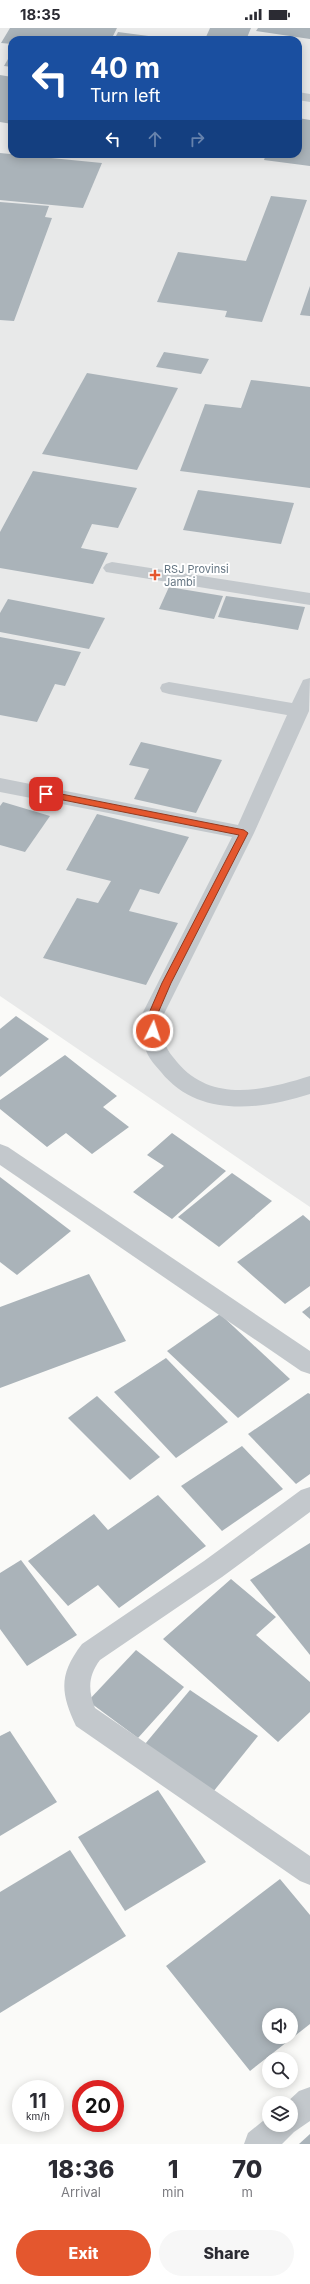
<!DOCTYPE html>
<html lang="en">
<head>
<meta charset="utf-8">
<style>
	:root { --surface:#fff; --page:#f7f7f7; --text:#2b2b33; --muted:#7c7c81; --accent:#e4572e }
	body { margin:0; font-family:Inter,sans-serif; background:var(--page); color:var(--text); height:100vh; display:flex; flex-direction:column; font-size:15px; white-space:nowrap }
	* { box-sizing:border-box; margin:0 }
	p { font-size:13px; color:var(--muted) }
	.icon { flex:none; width:22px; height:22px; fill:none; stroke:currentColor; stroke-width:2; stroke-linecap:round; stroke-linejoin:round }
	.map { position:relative; height:2116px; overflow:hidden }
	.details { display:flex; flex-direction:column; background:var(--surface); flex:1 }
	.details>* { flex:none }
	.top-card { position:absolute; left:8px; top:8px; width:294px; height:122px; border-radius:12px; box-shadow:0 2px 10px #0003; background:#1a4fa0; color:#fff; overflow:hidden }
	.tools { position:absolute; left:262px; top:1980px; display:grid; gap:8px }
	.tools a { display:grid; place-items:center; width:36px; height:36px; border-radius:50%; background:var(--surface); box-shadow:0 2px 10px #0003; font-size:20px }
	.speed { position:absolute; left:12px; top:2052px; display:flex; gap:8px; font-size:20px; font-weight:700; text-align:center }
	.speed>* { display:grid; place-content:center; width:52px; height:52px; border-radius:50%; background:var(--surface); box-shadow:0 2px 10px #0003; line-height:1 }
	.speed small { font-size:10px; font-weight:400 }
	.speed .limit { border:6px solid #d22; background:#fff; color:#111 }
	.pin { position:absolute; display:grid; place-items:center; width:34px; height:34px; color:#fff; margin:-17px; border-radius:8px; box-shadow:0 2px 6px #0006 }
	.me { position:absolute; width:44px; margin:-22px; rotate:4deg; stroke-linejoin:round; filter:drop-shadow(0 0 3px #0008) }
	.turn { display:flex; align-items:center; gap:14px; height:84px; padding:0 16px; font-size:18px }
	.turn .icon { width:52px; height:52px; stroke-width:2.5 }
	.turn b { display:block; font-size:28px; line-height:34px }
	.lanes { display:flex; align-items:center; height:38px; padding:0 16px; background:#0003; justify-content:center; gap:20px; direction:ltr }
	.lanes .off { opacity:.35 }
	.eta { display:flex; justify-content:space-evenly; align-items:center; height:68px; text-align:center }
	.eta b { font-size:24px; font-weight:800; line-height:28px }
	.button { display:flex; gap:8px; margin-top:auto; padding:8px 16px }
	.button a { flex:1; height:46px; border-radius:24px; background:var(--accent); color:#fff; font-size:16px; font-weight:800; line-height:46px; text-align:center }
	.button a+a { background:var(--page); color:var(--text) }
	.status { display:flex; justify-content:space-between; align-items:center; height:28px; padding:0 20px; background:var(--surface); direction:ltr }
	.status svg { height:11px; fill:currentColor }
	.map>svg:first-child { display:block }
	.built { fill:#e8e9e9; fill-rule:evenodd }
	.building { fill:#aab3b9; fill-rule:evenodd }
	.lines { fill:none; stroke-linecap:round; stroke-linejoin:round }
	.minor { fill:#c3c8cc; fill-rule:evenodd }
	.route { fill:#e4572e; stroke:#94391e }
	.poi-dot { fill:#e4572e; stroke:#fff; stroke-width:1.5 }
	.labels { text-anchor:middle; stroke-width:4; stroke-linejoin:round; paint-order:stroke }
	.poi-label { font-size:11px; fill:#657683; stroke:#fff; text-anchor:start }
</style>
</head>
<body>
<div class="status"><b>18:35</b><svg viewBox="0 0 49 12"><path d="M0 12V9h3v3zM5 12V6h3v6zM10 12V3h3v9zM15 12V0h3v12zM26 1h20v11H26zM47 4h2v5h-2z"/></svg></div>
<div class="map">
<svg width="310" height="2116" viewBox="0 0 310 2116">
	<rect width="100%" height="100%" fill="#fafaf8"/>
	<path class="built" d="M0,0H310V1179L0,968ZM12,12H298V126H12Z"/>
	<g class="building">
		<path d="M10,0H117L111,12H12V16L1,15Z"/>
		<path d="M210,0H251L246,12L206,9Z"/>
		<path d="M258,0H310V11L256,3Z"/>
		<path d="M118,4L156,9L154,12H114Z"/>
		<path d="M12,24V39L4,38Z"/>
		<path d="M0,47L12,49V96L0,94Z"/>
		<path d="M298,90L310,92V138L264,132L266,126H298Z"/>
		<path d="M0,125L102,135L83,180L0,172Z"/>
		<path d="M271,168L307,172L262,294L225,289L227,283L157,274L178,224L246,233Z"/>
		<path d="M0,174L49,178L45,189L52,190L14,293L0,292Z"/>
		<path d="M310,258V288L300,287Z"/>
		<path d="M164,324L209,331L201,346L156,339Z"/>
		<path d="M87,345L178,360L137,442L42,426Z"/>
		<path d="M251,352L310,359V460L180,443L205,376L241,380Z"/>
		<path d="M33,443L137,460L118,500L92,496L81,520L108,525L93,556L0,540V504Z"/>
		<path d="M198,462L294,475L281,516L183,502Z"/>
		<path d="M169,559L223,568L214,591L159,581Z"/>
		<path d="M226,568L305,579L298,602L218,589Z"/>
		<path d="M8,571L105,590L89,621L0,604V585Z"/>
		<path d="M0,609L81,624L65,658L55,656L37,694L0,687Z"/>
		<path d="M141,714L222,732L196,785L134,771L149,741L129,737Z"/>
		<path d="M3,774L50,788L25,824L0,817V778Z"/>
		<path d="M97,786L189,809L159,866L140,861L129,883L178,895L146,957L43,930L77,870L98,875L111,853L66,842Z"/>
		<path d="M16,988L49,1011L0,1049V1001Z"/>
		<path d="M65,1027L117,1068L103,1079L129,1099L92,1126L66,1105L47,1119L0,1081V1072Z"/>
		<path d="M172,1105L226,1143L172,1191L133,1164L164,1138L147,1127Z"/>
		<path d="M232,1145L272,1173L219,1219L178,1189Z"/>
		<path d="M0,1149L71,1203L17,1247L0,1234Z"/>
		<path d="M303,1187L310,1193V1258L285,1276L237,1234Z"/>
		<path d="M89,1246L126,1313L0,1360V1279Z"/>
		<path d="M310,1278V1291L302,1284Z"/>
		<path d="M220,1286L290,1351L238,1390L167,1323Z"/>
		<path d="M166,1330L228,1394L176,1430L114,1364Z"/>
		<path d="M308,1365L310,1366V1446L296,1456L248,1406Z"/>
		<path d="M97,1368L160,1429L130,1452L68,1390Z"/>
		<path d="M242,1418L283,1461L222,1503L181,1458Z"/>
		<path d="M158,1467L206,1518L119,1580L98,1557L68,1578L28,1533L94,1486L108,1502Z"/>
		<path d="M310,1515V1627L250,1552Z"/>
		<path d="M21,1532L77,1607L27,1638L0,1601V1545Z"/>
		<path d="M231,1551L276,1589L256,1607L310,1654V1684L278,1714L163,1611Z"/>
		<path d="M136,1622L184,1659L138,1710L88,1673Z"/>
		<path d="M190,1662L258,1708L213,1764L145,1716Z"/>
		<path d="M10,1703L57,1774L0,1808V1708Z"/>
		<path d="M158,1762L206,1834L125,1883L78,1809Z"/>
		<path d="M70,1822L126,1908L0,1985V1864Z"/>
		<path d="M280,1851L310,1887V1996L250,2043L166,1938ZM269,1987H291V2009H269Z"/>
		<path d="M310,2106V2116H299Z"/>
	</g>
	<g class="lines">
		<g class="minor">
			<path d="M298,64L310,66V74L298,72Z"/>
			<path d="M112,534L310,565V577L106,544L103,540L106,536Z"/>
			<path d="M310,650L309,683L254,805L161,992C163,1001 163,1014 168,1022C170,1026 174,1030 177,1034C212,1076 265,1062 310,1048V1066C260,1082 198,1090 161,1044C156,1038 150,1032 147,1025C142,1015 141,1002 139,992L232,809L0,764V750L238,797L287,687L169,666L162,664L160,660L162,656L169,654L292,675L303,652Z"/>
			<path d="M0,1116L8,1119L310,1323V1346L301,1343L0,1137Z"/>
			<path d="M310,1459V1484L222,1549L100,1632C88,1648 88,1662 95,1680L310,1828V1857L300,1853L76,1698C60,1664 59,1646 82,1616L204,1533L301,1462Z"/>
			<path d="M310,2059V2093L294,2104L282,2116H244L248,2105L269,2088V2097H291V2075H286L299,2063Z"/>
		</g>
	</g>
	<path class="route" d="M46,763L244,802L248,805L171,955L155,992L156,1005H149L146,992L162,955L239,807L43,768L42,766Z"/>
	<path class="poi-dot" d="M153 541h4v4h4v4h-4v4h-4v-4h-4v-4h4z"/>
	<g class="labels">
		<g class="poi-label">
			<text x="164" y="545">RSJ Provinsi<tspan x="164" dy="13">Jambi</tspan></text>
		</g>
	</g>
</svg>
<div class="tools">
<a><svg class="icon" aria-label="sound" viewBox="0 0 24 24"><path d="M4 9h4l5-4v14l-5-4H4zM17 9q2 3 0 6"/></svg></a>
<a><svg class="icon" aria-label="search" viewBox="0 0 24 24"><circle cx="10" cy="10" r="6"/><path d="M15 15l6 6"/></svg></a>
<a><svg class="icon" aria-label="layers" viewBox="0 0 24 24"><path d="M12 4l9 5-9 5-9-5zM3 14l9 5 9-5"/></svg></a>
</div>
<div class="speed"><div>11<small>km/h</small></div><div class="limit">20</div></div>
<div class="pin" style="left:46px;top:766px;background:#d93025"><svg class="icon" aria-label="arrive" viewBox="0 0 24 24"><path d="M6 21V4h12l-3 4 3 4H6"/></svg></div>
<svg class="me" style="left:153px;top:1003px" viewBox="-20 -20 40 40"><circle r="17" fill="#e4572e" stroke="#fff" stroke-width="3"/><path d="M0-11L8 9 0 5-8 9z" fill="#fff"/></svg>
<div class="top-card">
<div class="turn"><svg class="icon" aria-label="left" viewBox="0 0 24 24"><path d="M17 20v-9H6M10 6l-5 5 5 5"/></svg><div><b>40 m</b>Turn left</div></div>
<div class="lanes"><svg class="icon" aria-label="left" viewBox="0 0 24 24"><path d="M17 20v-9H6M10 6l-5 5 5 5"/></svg><svg class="icon off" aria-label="ahead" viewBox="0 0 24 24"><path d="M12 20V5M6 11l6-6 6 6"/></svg><svg class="icon off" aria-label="right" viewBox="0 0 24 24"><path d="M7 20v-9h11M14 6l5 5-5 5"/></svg></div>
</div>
</div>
<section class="details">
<div class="eta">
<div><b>18:36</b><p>Arrival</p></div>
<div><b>1</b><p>min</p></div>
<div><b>70</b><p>m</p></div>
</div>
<div class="button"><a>Exit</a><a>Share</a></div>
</section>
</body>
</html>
